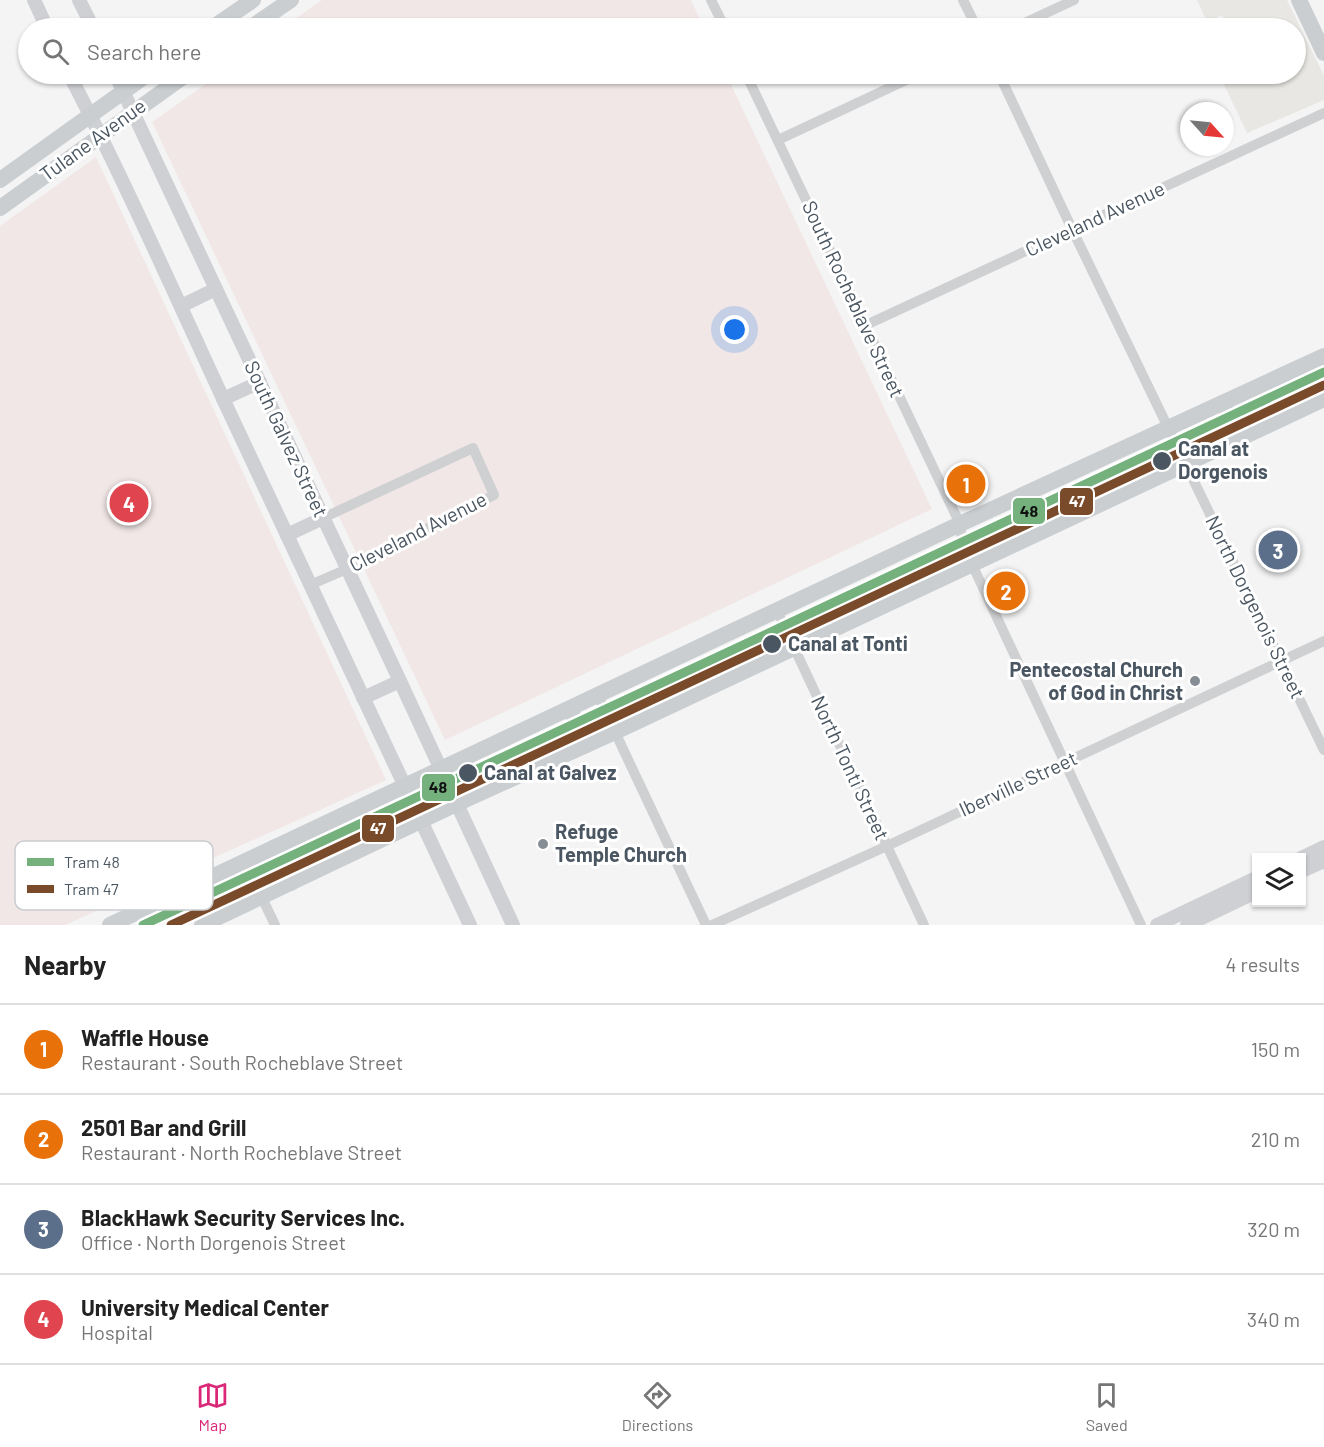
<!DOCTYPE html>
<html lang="en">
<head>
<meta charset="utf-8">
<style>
  :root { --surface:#fff; --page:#f2f2f2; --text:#222; --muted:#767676; --line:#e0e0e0; --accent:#db2777 }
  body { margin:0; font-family:Barlow,sans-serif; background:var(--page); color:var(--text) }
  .controls { position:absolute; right:18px; bottom:18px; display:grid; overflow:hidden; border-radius:0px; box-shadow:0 2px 4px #0004 }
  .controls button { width:54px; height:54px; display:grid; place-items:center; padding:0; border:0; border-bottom:2px solid var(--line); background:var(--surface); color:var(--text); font:30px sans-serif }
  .compass { position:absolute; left:1180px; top:102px; width:54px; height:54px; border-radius:50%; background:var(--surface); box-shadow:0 2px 4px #0004; rotate:117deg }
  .you { position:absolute; left:735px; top:330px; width:21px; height:21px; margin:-15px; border:4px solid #fff; border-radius:50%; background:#1a73e8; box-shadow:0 0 0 9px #1a73e833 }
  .badge { display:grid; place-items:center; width:39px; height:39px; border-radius:50%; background:var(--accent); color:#fff; font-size:20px; font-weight:700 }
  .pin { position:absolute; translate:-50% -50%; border:3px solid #fff; box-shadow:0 2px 6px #0006 }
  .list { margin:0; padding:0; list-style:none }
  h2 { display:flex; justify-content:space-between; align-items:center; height:78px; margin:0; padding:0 24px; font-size:26px }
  h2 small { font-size:20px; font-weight:400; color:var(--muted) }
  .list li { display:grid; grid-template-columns:39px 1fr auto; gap:18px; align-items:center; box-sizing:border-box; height:90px; padding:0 24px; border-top:2px solid var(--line) }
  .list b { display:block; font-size:22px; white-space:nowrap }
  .list p { margin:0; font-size:20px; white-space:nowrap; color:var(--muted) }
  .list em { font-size:20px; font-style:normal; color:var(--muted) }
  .icon { flex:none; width:33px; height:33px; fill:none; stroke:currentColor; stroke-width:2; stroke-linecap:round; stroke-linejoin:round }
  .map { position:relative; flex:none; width:1324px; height:925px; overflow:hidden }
  .search { position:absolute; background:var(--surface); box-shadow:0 2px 4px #0004; left:18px; right:18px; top:18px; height:66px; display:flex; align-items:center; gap:15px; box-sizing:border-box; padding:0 21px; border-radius:33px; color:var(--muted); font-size:22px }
  .sheet { height:438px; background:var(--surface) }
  nav { display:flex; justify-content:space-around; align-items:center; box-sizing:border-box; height:84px; border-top:2px solid var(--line); background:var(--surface); font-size:16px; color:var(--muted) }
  nav a { display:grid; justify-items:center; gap:3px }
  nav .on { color:var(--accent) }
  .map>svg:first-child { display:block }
</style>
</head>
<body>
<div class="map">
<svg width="1324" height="925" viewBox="0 0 1324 925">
  <rect width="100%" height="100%" fill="#f4f4f4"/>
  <path fill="#e8e7e3" d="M 1197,0 L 1287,0 L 1324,76 L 1324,100 L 1247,133 L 1219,74 L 1296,74 L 1296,28 L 1229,28 L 1222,15 L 1207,22 Z"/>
  <g fill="#f1e7e6">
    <path d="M 322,0 L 691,0 L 704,28 L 282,28 Z"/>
    <path d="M 220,74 L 726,74 L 932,509 L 445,740 L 152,122 Z"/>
    <path d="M 96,157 L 386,780 L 65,925 L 0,925 L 0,226 Z"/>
  </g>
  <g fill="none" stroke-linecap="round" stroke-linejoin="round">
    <g stroke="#ced0d2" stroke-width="10">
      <path d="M 711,0 L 725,28"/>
      <path d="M 963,0 L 977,28"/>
      <path d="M 1014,28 L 1074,0"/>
      <path d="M 746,74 L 960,524 L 962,543 L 1141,925"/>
      <path d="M 999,74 L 1072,229 L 1324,750"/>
      <path d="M 778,140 L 919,74"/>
      <path d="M 866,325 L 1324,113"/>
      <path d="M 310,585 L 347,569 L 494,495 L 473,448 L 323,518"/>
      <path d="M 777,611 L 924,925"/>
      <path d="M 598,696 L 706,925"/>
      <path d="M 245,862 L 275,925"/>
      <path d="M 712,925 L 887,846 L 1324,641"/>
    </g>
    <g stroke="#ced0d4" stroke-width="14">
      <path d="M 34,0 L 47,28"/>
      <path d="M 79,0 L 93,28"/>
      <path d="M 69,74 C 125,181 174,293 225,403 C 307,577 389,751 470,925"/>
      <path d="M 115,74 L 400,681 L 513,925"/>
      <path d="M 181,306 L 216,289"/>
      <path d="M 223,399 L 260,382"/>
      <path d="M 287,535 L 323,518"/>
      <path d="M 363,698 L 400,681"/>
      <path d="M 1301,858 L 1324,847"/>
      <path d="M 1302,871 L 1324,861"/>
      <path d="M 1157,925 L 1256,878"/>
      <path d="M 1187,925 L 1256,892"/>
    </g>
    <g stroke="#caced1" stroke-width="16">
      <path d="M 1299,0 L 1324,53"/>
      <path d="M 212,28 L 253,0"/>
      <path d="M 250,28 L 291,0"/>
      <path d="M 0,180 L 148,74"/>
      <path d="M 0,208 L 187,74"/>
      <path d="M 1223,403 L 1239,438"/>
      <path d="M 570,709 L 586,745"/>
      <path d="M 273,848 L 291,883"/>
      <path d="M 110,925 L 960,524 L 1324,356"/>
      <path d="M 202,925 L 456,804 L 615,732 L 1324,399"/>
    </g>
    <defs>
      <path id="tram-1" d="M 143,925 C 537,741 931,558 1324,372"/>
      <path id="tram-2" d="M 171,925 C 555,745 940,566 1324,385"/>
    </defs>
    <use href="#tram-1" stroke="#fff" stroke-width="14"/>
    <use href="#tram-2" stroke="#fff" stroke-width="14"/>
    <use href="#tram-1" stroke="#74b17d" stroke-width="9"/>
    <use href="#tram-2" stroke="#7a4b2a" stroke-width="9"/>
  </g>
  <g fill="#4a5661" stroke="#fff" stroke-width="2">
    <circle cx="1162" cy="461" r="10"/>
    <circle cx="772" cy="644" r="10"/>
    <circle cx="468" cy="773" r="10"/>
  </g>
  <g fill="#868d94" stroke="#fff" stroke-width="2">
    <circle cx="1195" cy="681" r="6"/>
    <circle cx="543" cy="844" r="6"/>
  </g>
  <g text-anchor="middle" stroke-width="6" stroke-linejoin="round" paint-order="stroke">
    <g font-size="20" fill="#4a5661" stroke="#fff">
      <text transform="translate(93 140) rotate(-36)" y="7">Tulane Avenue</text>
      <text transform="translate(1095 219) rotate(-25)" y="7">Cleveland Avenue</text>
      <text transform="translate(853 299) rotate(65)" y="7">South Rocheblave Street</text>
      <text transform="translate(286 439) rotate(65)" y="7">South Galvez Street</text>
      <text transform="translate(418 532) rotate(-27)" y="7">Cleveland Avenue</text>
      <text transform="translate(1255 607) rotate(64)" y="7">North Dorgenois Street</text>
      <text transform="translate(850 768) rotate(65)" y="7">North Tonti Street</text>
      <text transform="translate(1018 784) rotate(-25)" y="7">Iberville Street</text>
    </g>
    <g font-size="20" font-weight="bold" fill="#4a5661" stroke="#fff" text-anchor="start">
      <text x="1178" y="456">Canal at<tspan x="1178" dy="23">Dorgenois</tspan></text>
      <text x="788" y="651">Canal at Tonti</text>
      <text x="484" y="780">Canal at Galvez</text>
    </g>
    <g font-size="20" font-weight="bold" fill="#4a5661" stroke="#fff" text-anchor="end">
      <text x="1183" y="677">Pentecostal Church<tspan x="1183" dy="23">of God in Christ</tspan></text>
      <text x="555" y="839" text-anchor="start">Refuge<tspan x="555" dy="23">Temple Church</tspan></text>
    </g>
  </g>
  <rect x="15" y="841" width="198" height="69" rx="9" fill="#fff" stroke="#c9ccd0" stroke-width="1.5"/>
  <rect x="27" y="858" width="27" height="8" fill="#74b17d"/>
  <rect x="27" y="885" width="27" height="8" fill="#7a4b2a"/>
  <g font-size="16" fill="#4a5661">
    <text x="64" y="868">Tram 48</text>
    <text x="64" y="895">Tram 47</text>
  </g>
  <g stroke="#fff" stroke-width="2">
    <rect x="1059" y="487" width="35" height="29" rx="6" fill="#7a4b2a"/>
    <rect x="1012" y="497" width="34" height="28" rx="6" fill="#74b17d"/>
    <rect x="421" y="773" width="35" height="29" rx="6" fill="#74b17d"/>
    <rect x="361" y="814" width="34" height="29" rx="6" fill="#7a4b2a"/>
  </g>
  <g font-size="16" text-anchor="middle" font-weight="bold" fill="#fff">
    <text x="1077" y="507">47</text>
    <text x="378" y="834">47</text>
  </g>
  <g font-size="16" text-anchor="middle" font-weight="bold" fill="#111">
    <text x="1029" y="517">48</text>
    <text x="438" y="793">48</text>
  </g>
</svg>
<div class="controls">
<button><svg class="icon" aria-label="layers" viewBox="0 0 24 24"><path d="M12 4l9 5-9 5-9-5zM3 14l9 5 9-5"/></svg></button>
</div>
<svg class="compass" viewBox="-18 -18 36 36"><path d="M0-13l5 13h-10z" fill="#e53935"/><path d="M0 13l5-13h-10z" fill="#767676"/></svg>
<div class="you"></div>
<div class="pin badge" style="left:966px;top:484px;background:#e8710a">1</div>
<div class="pin badge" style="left:1006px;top:591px;background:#e8710a">2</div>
<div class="pin badge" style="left:1278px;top:550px;background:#5c6f8a">3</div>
<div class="pin badge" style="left:129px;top:503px;background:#e0444e">4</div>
<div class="search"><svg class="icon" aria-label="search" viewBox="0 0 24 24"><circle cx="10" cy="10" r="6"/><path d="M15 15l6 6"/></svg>Search here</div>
</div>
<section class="sheet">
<h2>Nearby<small>4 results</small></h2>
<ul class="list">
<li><span class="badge" style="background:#e8710a">1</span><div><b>Waffle House</b><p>Restaurant · South Rocheblave Street</p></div><em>150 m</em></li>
<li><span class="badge" style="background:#e8710a">2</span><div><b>2501 Bar and Grill</b><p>Restaurant · North Rocheblave Street</p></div><em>210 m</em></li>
<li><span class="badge" style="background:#5c6f8a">3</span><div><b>BlackHawk Security Services Inc.</b><p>Office · North Dorgenois Street</p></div><em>320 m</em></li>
<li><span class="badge" style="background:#e0444e">4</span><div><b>University Medical Center</b><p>Hospital</p></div><em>340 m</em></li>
</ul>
</section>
<nav>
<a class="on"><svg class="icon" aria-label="map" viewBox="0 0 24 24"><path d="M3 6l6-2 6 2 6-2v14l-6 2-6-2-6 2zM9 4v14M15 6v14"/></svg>Map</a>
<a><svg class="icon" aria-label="directions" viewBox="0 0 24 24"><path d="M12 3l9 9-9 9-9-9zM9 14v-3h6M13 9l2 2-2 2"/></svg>Directions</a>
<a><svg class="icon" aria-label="saved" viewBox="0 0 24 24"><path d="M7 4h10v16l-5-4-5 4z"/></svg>Saved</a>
</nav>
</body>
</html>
